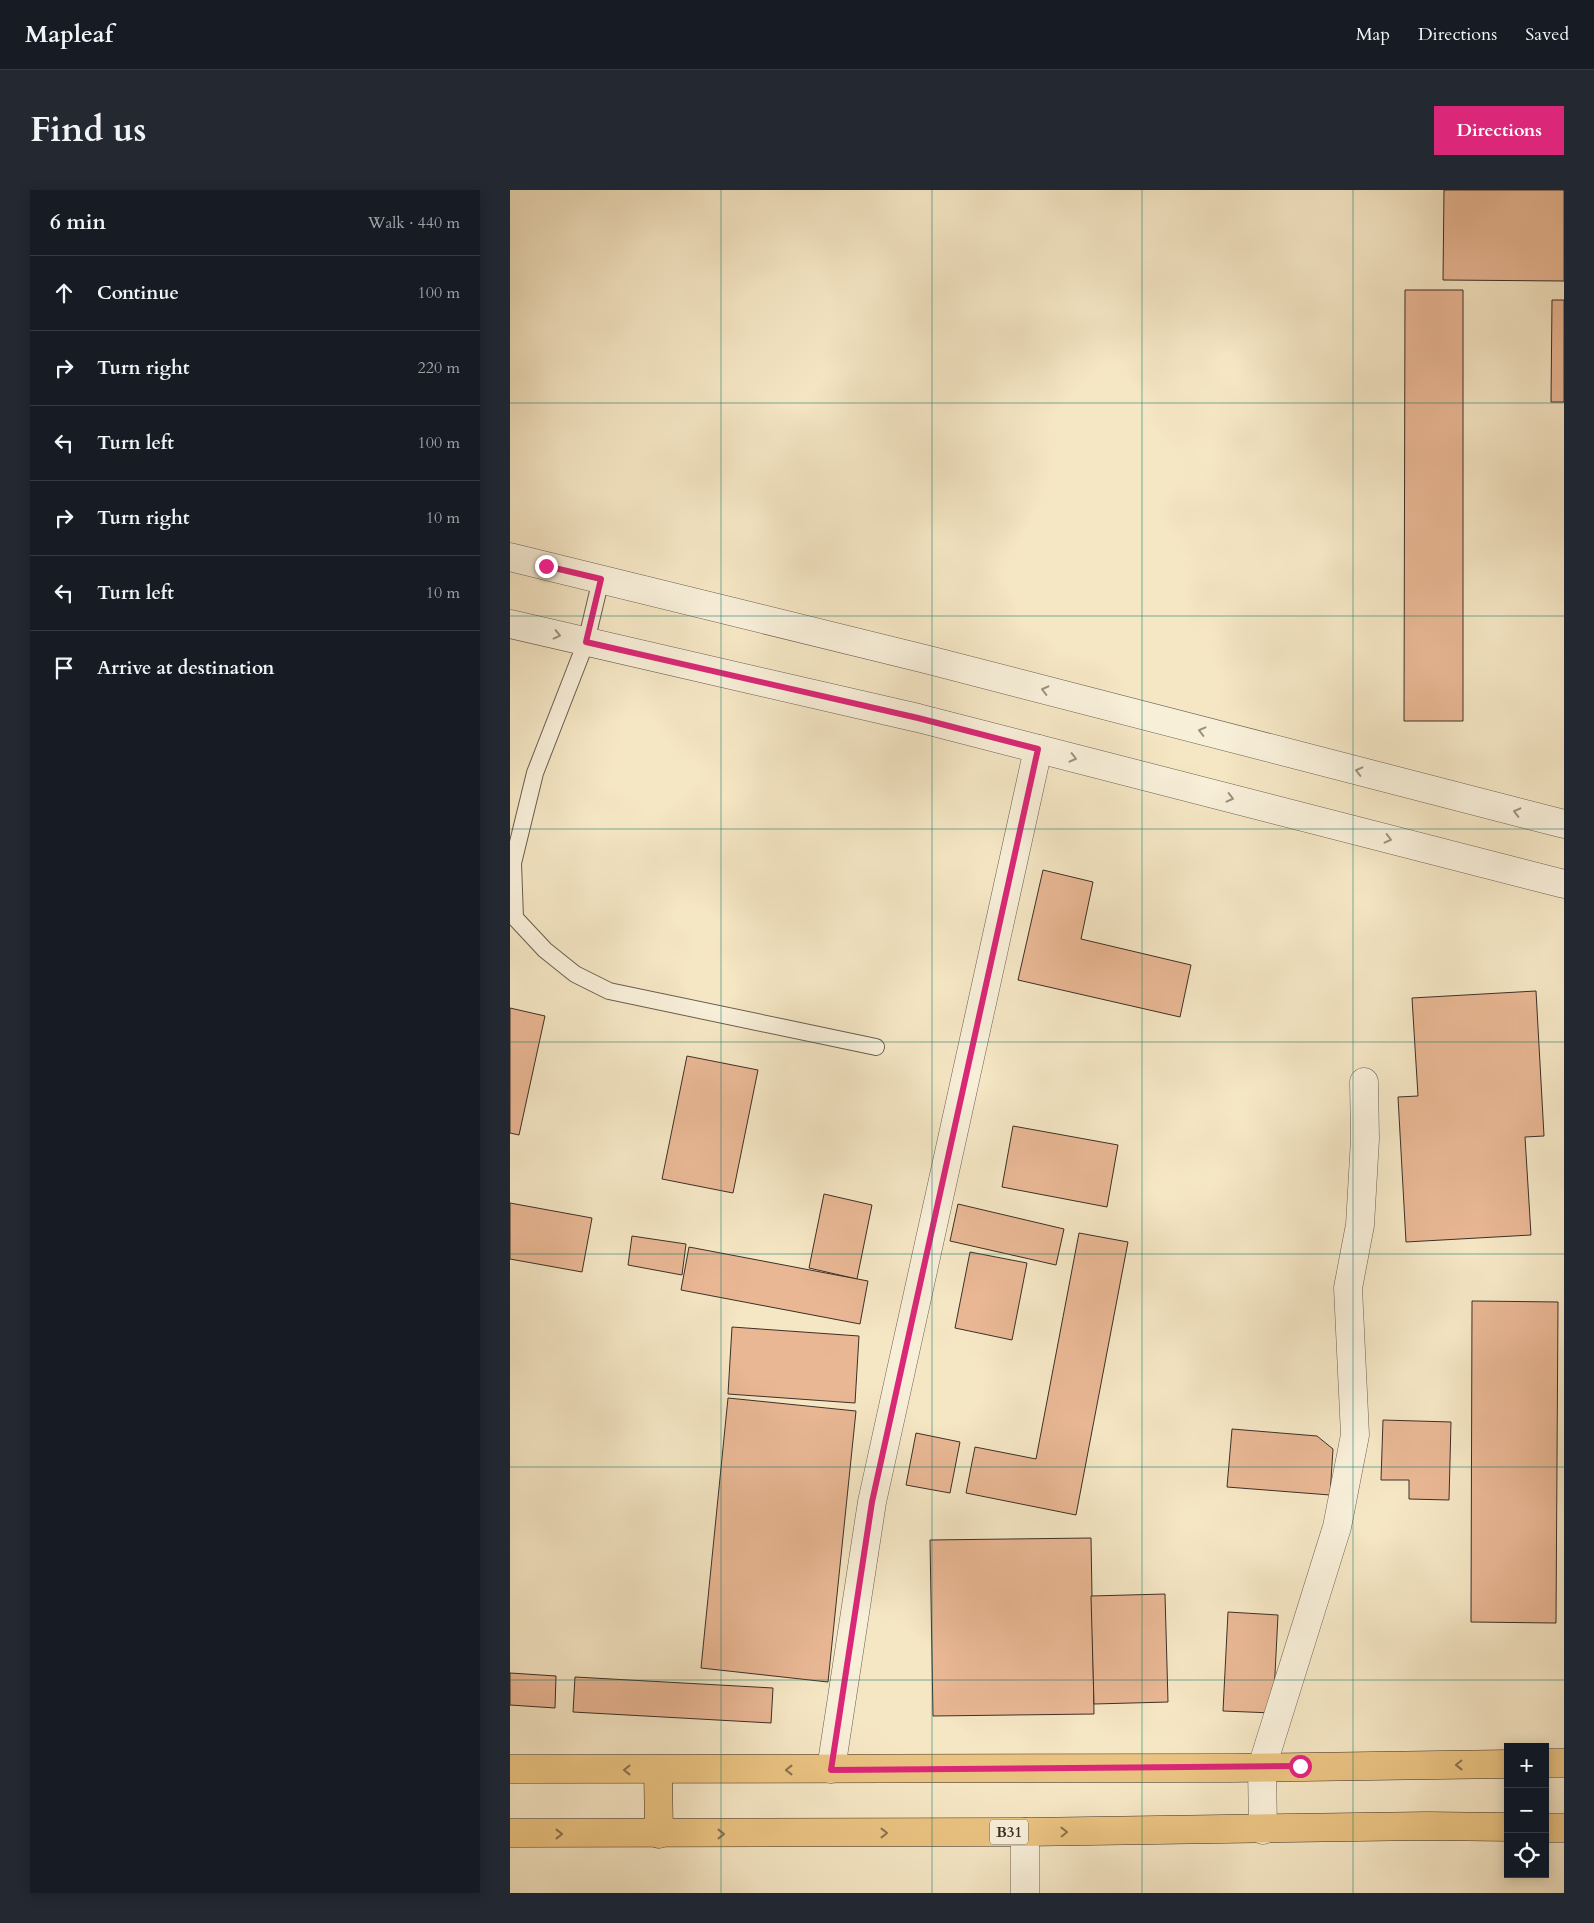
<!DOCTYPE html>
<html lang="en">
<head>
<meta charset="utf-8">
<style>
  :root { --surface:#171b24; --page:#242831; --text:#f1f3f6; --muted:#9ea1a6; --line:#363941; --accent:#db2777 }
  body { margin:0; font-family:Cardo,serif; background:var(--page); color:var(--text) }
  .controls { position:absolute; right:15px; bottom:15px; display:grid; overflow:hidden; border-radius:0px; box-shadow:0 2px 12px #0003 }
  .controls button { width:45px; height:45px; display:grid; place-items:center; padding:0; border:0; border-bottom:1px solid var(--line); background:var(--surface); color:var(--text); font:25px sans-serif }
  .stop { position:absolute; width:15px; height:15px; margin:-11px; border:4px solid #db2777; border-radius:50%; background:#fff }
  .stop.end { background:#db2777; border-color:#fff; box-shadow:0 1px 5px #0008 }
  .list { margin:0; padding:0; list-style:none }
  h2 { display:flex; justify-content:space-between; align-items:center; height:65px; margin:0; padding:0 20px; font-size:21px }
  h2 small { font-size:16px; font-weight:400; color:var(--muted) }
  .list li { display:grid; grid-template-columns:32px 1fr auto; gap:15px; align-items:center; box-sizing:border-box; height:75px; padding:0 20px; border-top:1px solid var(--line) }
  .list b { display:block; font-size:19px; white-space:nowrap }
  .list em { font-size:16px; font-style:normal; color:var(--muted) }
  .icon { flex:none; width:28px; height:28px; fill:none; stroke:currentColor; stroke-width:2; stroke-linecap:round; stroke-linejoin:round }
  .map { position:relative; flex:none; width:1054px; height:1703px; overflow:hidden; border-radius:0px }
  header { display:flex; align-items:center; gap:30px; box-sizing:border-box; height:70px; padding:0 25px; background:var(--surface); border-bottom:1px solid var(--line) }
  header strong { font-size:24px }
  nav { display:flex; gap:28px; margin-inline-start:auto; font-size:18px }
  .intro { display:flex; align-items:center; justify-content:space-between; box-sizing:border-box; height:120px; padding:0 30px }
  h1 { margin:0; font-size:35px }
  .button { padding:12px 22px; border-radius:0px; background:var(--accent); color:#fff; font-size:18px; font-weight:700 }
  main { display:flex; gap:30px; padding:0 30px }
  aside { flex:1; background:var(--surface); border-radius:0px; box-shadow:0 2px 12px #0003 }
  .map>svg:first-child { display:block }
</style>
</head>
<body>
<header>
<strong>Mapleaf</strong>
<nav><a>Map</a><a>Directions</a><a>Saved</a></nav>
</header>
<div class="intro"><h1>Find us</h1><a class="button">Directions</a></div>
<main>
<aside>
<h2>6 min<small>Walk · 440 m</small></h2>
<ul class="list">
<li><svg class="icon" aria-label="ahead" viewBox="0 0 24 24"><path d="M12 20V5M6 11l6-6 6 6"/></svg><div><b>Continue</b></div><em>100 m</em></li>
<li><svg class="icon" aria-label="right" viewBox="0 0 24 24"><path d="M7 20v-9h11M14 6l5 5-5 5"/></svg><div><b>Turn right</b></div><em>220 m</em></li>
<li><svg class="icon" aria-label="left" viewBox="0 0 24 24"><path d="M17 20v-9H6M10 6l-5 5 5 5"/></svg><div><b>Turn left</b></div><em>100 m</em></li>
<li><svg class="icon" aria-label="right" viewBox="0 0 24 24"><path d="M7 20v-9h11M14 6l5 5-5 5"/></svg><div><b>Turn right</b></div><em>10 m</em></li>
<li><svg class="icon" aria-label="left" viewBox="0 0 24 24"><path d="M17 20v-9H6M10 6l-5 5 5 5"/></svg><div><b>Turn left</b></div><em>10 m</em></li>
<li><svg class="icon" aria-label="arrive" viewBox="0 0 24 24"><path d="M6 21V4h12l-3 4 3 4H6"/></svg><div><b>Arrive at destination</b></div></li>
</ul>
</aside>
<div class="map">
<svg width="1054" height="1703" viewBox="0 0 1054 1703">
  <rect width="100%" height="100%" fill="#f5e6c4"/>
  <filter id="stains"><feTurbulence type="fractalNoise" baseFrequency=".004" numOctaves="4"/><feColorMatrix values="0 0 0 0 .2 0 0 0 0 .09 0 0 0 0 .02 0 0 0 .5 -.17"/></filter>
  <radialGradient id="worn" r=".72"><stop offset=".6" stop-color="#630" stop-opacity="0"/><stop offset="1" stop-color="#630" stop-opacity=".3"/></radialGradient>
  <g fill="#e9b794" stroke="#3c3028">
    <path d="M 934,0 L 1054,0 L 1054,91 L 933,90 Z"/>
    <path d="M 895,100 L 953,100 L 953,531 L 894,531 Z"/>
    <path d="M 1042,110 L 1054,110 L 1054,212 L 1041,212 Z"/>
    <path d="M 533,680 L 583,692 L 571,749 L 681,775 L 670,827 L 508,790 Z"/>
    <path d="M 1026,801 L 1034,946 L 1015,947 L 1021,1045 L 896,1052 L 888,907 L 908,906 L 902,808 Z"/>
    <path d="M 0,818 L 35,826 L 9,945 L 0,943 Z"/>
    <path d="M 177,866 L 248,880 L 223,1003 L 152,989 Z"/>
    <path d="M 503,936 L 608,955 L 597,1017 L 492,997 Z"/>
    <path d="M 314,1004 L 362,1015 L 347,1089 L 299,1078 Z"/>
    <path d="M 0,1013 L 82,1028 L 72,1082 L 0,1069 Z"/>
    <path d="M 448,1014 L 554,1039 L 546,1075 L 440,1051 Z"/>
    <path d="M 569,1043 L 618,1052 L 566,1325 L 456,1303 L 465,1257 L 526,1269 Z"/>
    <path d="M 122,1046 L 176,1054 L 172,1085 L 118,1075 Z"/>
    <path d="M 179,1057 L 358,1091 L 350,1134 L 171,1100 Z"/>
    <path d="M 460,1062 L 517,1073 L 502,1150 L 445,1138 Z"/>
    <path d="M 962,1111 L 1048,1112 L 1046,1433 L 961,1432 Z"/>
    <path d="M 222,1137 L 349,1146 L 345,1213 L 218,1204 Z"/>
    <path d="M 218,1208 L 346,1221 L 318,1492 L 191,1478 Z"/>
    <path d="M 873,1230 L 941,1232 L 939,1310 L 899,1309 L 899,1290 L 871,1290 Z"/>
    <path d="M 722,1239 L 807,1246 L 823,1259 L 820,1305 L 717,1297 Z"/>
    <path d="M 406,1243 L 450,1252 L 440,1303 L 396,1295 Z"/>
    <path d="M 581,1348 L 584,1524 L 423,1526 L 420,1350 Z"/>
    <path d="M 655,1404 L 658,1512 L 584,1514 L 581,1406 Z"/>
    <path d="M 718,1422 L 768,1425 L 763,1523 L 713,1521 Z"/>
    <path d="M 0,1483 L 46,1486 L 45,1518 L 0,1515 Z"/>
    <path d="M 65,1487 L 263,1498 L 261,1533 L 63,1522 Z"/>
  </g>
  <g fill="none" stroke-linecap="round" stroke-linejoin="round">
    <defs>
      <path id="service" d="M 91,389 L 76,452 L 25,583 L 3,673 L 5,728 L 35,760 L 65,784 L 99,801 L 366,857"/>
      <g id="minor">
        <path d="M 321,1579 L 362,1312 L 528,559"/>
        <path d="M 753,1640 L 752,1577 L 827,1337 L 845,1245 L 838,1098 L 850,1035 L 855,949 L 854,892"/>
        <path d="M 515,1703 L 515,1642"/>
      </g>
      <g id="tertiary">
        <path d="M 0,367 L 419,470 L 1054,634"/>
        <path d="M 0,434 L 408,528 L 1054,694"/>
      </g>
      <g id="primary">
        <path d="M 1035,1573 L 1054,1573"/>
        <path d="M 0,1579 L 723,1578 L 998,1574"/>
        <path d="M 148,1580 L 149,1644"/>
        <path d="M 1035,1638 L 1054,1638"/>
        <path d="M 0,1643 L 515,1642 L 917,1636 L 998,1637"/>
      </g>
    </defs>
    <use href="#service" stroke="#6a5e4f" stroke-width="18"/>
    <use href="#minor" stroke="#6a5e4f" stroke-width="29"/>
    <use href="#tertiary" stroke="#6a5e4f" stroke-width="29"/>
    <use href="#primary" stroke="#3c3028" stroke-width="29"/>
    <use href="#service" stroke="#f8efd9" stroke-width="16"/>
    <use href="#minor" stroke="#f8efd9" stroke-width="28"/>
    <use href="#tertiary" stroke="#f8efd9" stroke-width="28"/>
    <use href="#primary" stroke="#eac382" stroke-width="28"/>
  </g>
  <defs><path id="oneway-chevron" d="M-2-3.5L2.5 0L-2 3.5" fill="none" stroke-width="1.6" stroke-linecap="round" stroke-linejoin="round" transform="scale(1.25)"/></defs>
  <g stroke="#9a9080">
    <use href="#oneway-chevron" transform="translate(47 445) rotate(13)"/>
    <use href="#oneway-chevron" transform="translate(535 500) rotate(-166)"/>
    <use href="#oneway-chevron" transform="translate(692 541) rotate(-166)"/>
    <use href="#oneway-chevron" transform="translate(563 568) rotate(14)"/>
    <use href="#oneway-chevron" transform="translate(849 581) rotate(-166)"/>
    <use href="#oneway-chevron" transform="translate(720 608) rotate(14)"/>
    <use href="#oneway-chevron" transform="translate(1007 622) rotate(-166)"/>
    <use href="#oneway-chevron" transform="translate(878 649) rotate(14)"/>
  </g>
  <g stroke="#8a7250">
    <use href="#oneway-chevron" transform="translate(949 1575) rotate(179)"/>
    <use href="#oneway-chevron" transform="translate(117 1580) rotate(180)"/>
    <use href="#oneway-chevron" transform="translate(279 1580) rotate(180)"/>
    <use href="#oneway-chevron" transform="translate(554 1642) rotate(-1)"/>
    <use href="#oneway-chevron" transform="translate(374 1643)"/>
    <use href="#oneway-chevron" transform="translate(49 1644)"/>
    <use href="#oneway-chevron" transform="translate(211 1644)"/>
  </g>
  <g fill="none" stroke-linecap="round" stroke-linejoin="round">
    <path stroke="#db2777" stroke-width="6" d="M 36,376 L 91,389 L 76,452 L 408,528 L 528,559 L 362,1312 L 321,1580 L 790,1576"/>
  </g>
  <path fill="none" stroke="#0f766e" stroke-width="1" stroke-opacity="0.55" d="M 211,0 L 211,1703M 422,0 L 422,1703M 632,0 L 632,1703M 843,0 L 843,1703M 0,213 L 1054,213M 0,426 L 1054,426M 0,639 L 1054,639M 0,852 L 1054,852M 0,1064 L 1054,1064M 0,1277 L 1054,1277M 0,1490 L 1054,1490"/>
  <g text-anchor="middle" stroke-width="4" stroke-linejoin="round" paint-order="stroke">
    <rect fill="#f8efd9" stroke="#74695d" stroke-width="1" x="480" y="1629.5" width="38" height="25" rx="4"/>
    <g font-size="15" font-weight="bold" fill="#3c3028">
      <text x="499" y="1647">B31</text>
    </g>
  </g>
  <rect width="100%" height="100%" filter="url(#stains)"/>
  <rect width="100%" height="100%" fill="url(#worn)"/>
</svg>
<div class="controls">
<button>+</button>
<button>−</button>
<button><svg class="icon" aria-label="locate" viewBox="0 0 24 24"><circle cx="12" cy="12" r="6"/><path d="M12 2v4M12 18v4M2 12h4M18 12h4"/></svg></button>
</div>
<div class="stop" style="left:790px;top:1576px"></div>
<div class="stop end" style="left:36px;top:376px"></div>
</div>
</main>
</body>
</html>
